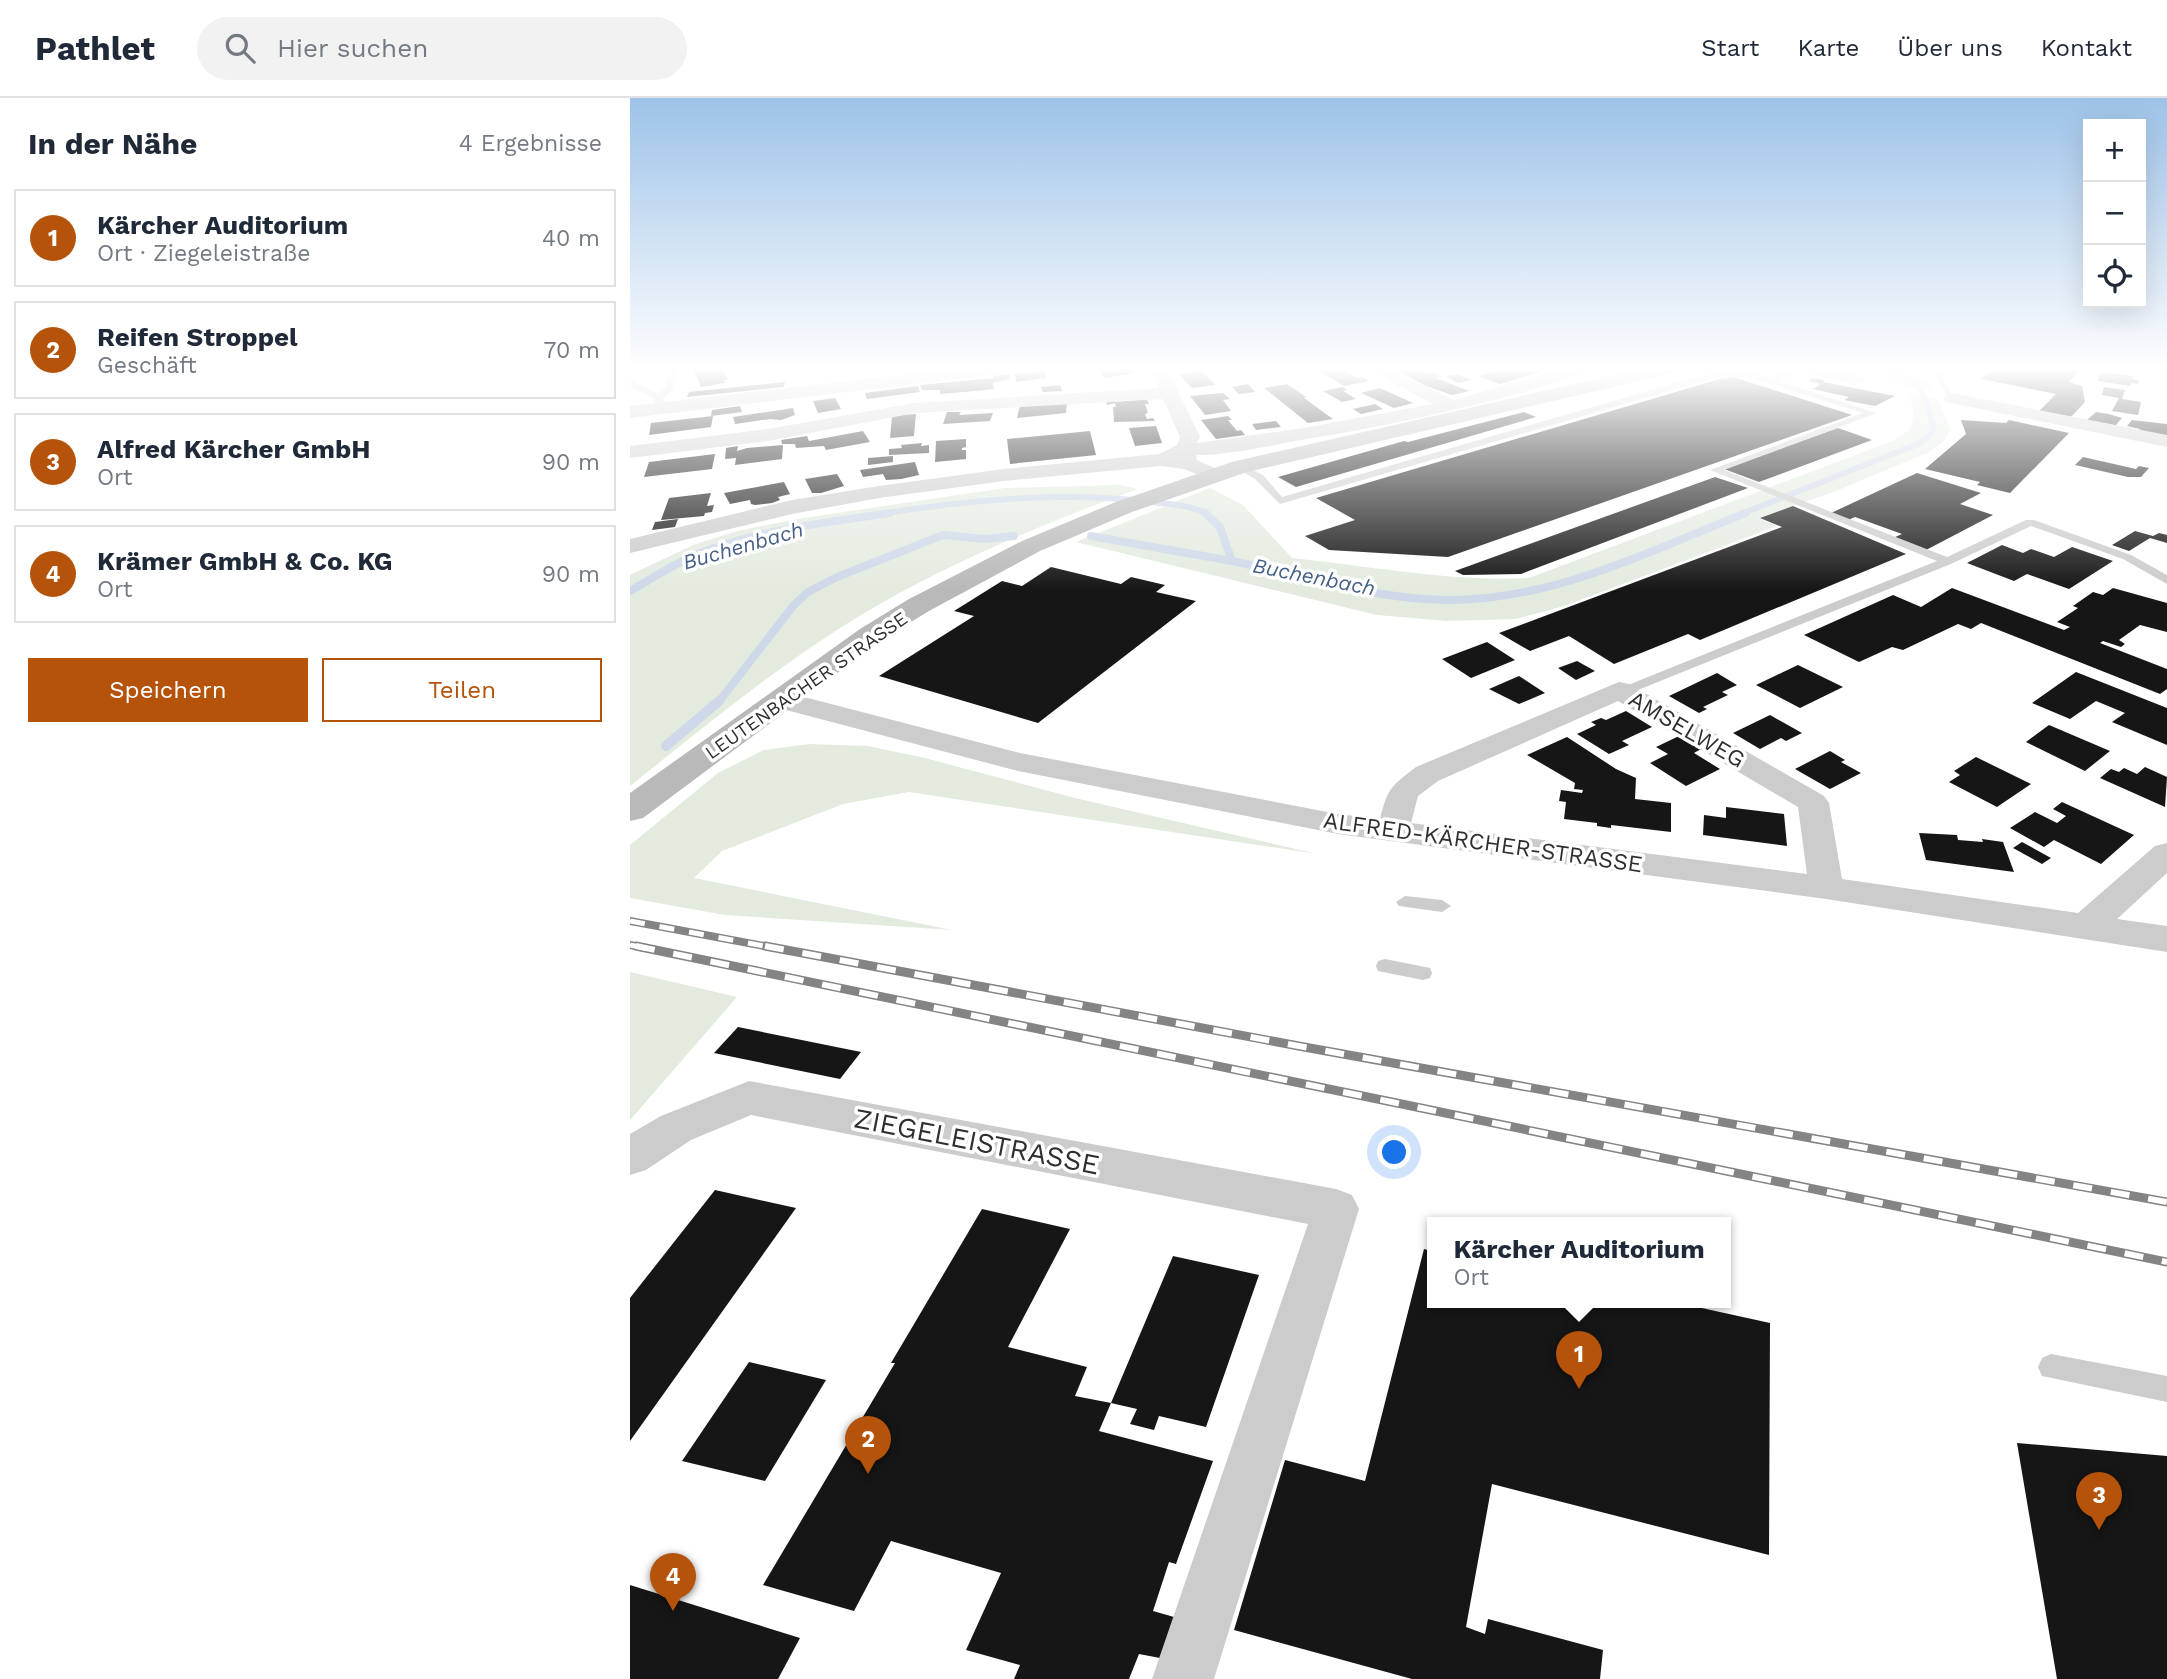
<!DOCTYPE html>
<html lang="de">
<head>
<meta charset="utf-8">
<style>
  :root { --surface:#fff; --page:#f2f2f3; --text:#1f2937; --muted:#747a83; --line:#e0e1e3; --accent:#b45309 }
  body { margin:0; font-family:"Work Sans",sans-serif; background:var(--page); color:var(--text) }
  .controls { position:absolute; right:21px; top:21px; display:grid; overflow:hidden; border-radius:0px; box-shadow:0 7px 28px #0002 }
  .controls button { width:63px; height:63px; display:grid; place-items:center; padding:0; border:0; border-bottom:2px solid var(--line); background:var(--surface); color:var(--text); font:35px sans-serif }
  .you { position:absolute; left:765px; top:1055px; width:24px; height:24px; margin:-18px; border:5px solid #fff; border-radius:50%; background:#1a73e8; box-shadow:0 0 0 10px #1a73e833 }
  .badge { display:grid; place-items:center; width:46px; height:46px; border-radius:50%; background:var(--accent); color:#fff; font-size:23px; font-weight:700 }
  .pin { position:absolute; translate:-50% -58px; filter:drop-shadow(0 2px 4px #0008) }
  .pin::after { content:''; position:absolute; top:37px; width:24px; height:21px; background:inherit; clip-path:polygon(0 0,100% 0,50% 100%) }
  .popup { position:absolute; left:797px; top:1119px; width:304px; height:91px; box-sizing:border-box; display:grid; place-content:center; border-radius:0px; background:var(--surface); filter:drop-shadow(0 2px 5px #0005); font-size:23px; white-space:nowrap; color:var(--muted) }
  .popup b { font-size:26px; color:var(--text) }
  .popup::after { content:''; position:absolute; left:50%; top:100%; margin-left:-14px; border:14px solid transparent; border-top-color:var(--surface) }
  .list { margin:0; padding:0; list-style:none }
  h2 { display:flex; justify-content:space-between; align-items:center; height:91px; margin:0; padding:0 28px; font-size:30px }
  h2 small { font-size:23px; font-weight:400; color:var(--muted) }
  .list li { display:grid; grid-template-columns:46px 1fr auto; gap:21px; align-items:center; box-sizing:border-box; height:98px; margin:0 14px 14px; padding:0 14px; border:2px solid var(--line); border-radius:0px }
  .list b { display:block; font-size:26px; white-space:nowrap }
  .list p { margin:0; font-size:23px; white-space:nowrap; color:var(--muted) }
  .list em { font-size:23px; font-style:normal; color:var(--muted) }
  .actions { display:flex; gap:14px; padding:21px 28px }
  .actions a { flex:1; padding:16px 0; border:2px solid var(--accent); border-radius:0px; text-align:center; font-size:24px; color:var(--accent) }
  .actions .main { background:var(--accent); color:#fff }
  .icon { flex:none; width:38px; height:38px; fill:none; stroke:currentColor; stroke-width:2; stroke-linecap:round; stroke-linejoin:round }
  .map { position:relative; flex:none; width:1537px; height:1581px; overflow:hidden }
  header { display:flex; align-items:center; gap:42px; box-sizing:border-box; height:98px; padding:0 35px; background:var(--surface); border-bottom:2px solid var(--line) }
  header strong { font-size:33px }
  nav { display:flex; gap:38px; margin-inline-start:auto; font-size:24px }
  .search { width:490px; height:63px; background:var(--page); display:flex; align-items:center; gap:18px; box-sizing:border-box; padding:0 24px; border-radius:38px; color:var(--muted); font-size:26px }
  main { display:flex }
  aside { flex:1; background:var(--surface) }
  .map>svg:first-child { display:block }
</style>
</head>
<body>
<header>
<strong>Pathlet</strong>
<div class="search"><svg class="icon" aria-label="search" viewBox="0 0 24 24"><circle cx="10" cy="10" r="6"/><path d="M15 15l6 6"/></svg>Hier suchen</div>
<nav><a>Start</a><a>Karte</a><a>Über uns</a><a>Kontakt</a></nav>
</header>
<main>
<aside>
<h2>In der Nähe<small>4 Ergebnisse</small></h2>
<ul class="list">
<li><span class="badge">1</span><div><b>Kärcher Auditorium</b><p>Ort · Ziegeleistraße</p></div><em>40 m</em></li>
<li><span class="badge">2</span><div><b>Reifen Stroppel</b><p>Geschäft</p></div><em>70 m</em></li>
<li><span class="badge">3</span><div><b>Alfred Kärcher GmbH</b><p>Ort</p></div><em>90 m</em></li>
<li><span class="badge">4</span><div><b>Krämer GmbH &amp; Co. KG</b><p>Ort</p></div><em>90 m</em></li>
</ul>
<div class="actions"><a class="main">Speichern</a><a>Teilen</a></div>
</aside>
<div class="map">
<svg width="1537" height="1581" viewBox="0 0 1537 1581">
  <rect width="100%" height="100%" fill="#fff"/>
  <g fill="#e3ebdf">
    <path d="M 1244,270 C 1269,270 1289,271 1306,294 L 1267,286 Z"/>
    <path d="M 1277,295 L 1309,302 L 1320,332 L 1314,343 L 1299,354 L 1206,393 L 1129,420 L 1147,428 L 934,508 L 886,521 L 817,523 L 747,517 L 446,444 L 580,390 L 613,407 L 662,460 C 740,468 820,484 899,480 L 1263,343 C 1285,332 1288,316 1277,295 Z"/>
    <path d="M 490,387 L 508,391 C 413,426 318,465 231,517 C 150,566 74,629 0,688 L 0,477 L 63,447 L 107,433 L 167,421 L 375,390 Z"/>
    <path d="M 179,646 L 238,648 L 295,660 L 445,700 L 687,756 L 279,694 L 213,706 L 92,753 L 64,780 L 322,832 L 95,817 L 0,800 L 0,747 L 88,675 L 134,652 Z"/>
    <path d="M 0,874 L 107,899 L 0,1022 Z"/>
  </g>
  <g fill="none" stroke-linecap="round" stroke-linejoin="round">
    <g stroke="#ced8e8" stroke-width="6">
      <path d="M 249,416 C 339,402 431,393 521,404 C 540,406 560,407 577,416"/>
      <path d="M 1111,416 L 1288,346 L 1301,336 L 1303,329 L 1295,300 L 1286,285 L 1263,270"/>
    </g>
    <g stroke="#ced8e8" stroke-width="8">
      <path d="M 575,415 L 590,429 L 602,463 C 672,478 744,501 816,502 C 923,503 1019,453 1116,415"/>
      <path d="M 461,438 L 602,463"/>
      <path d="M 0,493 C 20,482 40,468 61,459 C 123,432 194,425 260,415"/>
      <path d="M 88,605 L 163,508 L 178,494 L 207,479 L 313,437 L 356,441 L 384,438"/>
    </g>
    <path stroke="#ced8e8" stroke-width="10" d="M 36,648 L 89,603"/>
  </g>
  <g fill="#161616">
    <path d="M 63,270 L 88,270 L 93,272 L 98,282 L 94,282 L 95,285 L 71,289 Z"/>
    <path d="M 467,270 L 502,270 L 506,275 L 475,280 Z"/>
    <path d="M 711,270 L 728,280 L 733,279 L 739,283 L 714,288 L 688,272 Z"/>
    <path d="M 762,270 L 787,270 L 798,276 L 805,275 L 813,279 L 806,280 L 839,293 L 822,297 L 796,288 Z"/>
    <path d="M 877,270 L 899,270 L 910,274 L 870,286 L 847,278 Z"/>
    <path d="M 1365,270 L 1453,270 L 1439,284 L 1452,288 L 1455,304 L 1441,319 L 1409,313 L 1426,296 L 1351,281 Z"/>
    <path d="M 415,273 L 416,280 L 386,284 L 385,276 Z"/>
    <path d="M 572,273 L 585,287 L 562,290 L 549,276 Z"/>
    <path d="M 1470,274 L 1503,278 L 1502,281 L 1509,282 L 1508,286 L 1501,285 L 1500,288 L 1468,283 Z"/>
    <path d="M 380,276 L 380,281 L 363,285 L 364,291 L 346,293 L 310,296 L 310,292 L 292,292 L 290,287 L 363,280 L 363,278 Z"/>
    <path d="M 828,276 L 836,280 L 841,282 L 828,285 L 815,278 Z"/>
    <path d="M 1100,278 L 1222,317 L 818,459 L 699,452 L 675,438 L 725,422 L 686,400 Z"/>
    <path d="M 1183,280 L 1195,282 L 1193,284 L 1265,298 L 1245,308 L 1214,302 L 1219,299 L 1183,291 L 1191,286 L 1178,283 Z"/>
    <path d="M 155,284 L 154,289 L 57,299 L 59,294 Z"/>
    <path d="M 618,286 L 625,294 L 609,296 L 602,289 Z"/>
    <path d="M 657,286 L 676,299 L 674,300 L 703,321 L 678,325 L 634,290 Z"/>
    <path d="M 430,287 L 432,293 L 413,294 L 411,289 Z"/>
    <path d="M 288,288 L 290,294 L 237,301 L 235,295 Z"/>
    <path d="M 713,289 L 717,292 L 713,293 L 726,301 L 712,304 L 693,293 Z"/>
    <path d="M 1474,289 L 1495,292 L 1492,301 L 1511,304 L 1508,317 L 1482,313 L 1489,300 L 1472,297 Z"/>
    <path d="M 750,290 L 783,305 L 764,310 L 731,295 Z"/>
    <path d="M 593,295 L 600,301 L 593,302 L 601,313 L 575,317 L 560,298 Z"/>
    <path d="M 205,300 L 211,311 L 188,315 L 183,303 Z"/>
    <path d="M 476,301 L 484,301 L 485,304 L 517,301 L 519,306 L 515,306 L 518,315 L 515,316 L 517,321 L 523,320 L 525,323 L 484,324 L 483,309 L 486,309 L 485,305 L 477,307 Z"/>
    <path d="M 437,305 L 436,315 L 387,320 L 390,307 Z"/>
    <path d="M 745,306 L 753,311 L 731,316 L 723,311 Z"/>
    <path d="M 110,308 L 112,314 L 81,318 L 82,312 Z"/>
    <path d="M 163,310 L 165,317 L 151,322 L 140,321 L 105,326 L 103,319 Z"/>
    <path d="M 317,314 L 331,314 L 329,317 L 363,315 L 360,323 L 313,326 Z"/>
    <path d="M 894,314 L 906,319 L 666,389 L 648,379 L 774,343 L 778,344 Z"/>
    <path d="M 1466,314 L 1479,316 L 1492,320 L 1485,328 L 1457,322 Z"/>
    <path d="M 286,316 L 284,338 L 260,340 L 262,318 Z"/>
    <path d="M 83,318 L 81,329 L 19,337 L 21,325 Z"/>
    <path d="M 598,318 L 602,322 L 598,322 L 607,333 L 611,332 L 615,337 L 586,341 L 571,322 Z"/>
    <path d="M 1331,322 L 1376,325 L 1379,322 L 1439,335 L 1380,395 L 1347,387 L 1350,384 L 1295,371 L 1336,336 Z"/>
    <path d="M 1502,322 L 1537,326 L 1537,339 L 1508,333 L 1510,331 L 1497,328 Z"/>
    <path d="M 646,323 L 651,329 L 626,332 L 622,326 Z"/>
    <path d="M 526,328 L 532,345 L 505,348 L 499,330 Z"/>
    <path d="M 1208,330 L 1242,342 L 1129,384 L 1094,371 Z"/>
    <path d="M 233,333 L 240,344 L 196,352 L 194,348 L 166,350 L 165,346 L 152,346 L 151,342 L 177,338 L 179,343 Z"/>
    <path d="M 460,333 L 466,357 L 380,366 L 377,341 Z"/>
    <path d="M 336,341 L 336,349 L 332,350 L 332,352 L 336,352 L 336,361 L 305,364 L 306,343 Z"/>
    <path d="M 292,345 L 291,348 L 299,347 L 299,355 L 259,357 L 259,351 L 272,350 L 271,347 Z"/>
    <path d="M 153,347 L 152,361 L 105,367 L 106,360 L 95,361 L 96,350 L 108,348 L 107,353 L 117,350 Z"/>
    <path d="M 85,356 L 82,371 L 14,379 L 19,364 Z"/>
    <path d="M 263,358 L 263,364 L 238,367 L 238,360 Z"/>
    <path d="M 1453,359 L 1506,371 L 1509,368 L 1519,370 L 1511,379 L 1498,379 L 1445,367 Z"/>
    <path d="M 285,364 L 289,377 L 271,381 L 256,382 L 253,376 L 233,379 L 230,372 Z"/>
    <path d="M 1287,375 L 1351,395 L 1330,406 L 1363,417 L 1296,452 L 1263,440 L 1272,436 L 1225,419 L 1218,422 L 1201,415 Z"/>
    <path d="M 207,376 L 214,388 L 191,395 L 182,395 L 175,381 Z"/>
    <path d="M 1085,379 L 1118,390 L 891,476 L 833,477 L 825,473 Z"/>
    <path d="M 154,384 L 160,396 L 148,399 L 150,402 L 142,405 L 125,407 L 121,406 L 120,402 L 100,406 L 94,395 Z"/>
    <path d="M 81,395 L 77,408 L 84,407 L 82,414 L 75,415 L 74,418 L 31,422 L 39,400 Z"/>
    <path d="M 1163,408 L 1276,456 L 1070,542 L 1058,536 L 984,566 L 939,538 L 900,553 L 869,535 L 1152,429 L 1130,420 Z"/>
    <path d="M 48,421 L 45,429 L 22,432 L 25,424 Z"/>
    <path d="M 1505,433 L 1523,438 L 1529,435 L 1537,437 L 1537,445 L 1520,440 L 1499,453 L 1482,447 Z"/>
    <path d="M 1372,447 L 1393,455 L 1401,451 L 1424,459 L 1442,449 L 1483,463 L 1439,491 L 1397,476 L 1384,483 L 1337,465 Z"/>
    <path d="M 421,469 L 491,486 L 501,479 L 535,487 L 526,494 L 566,503 L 408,625 L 249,578 L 344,518 L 324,513 L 372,483 L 392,488 Z"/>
    <path d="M 1322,490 L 1434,532 L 1440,529 L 1427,524 L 1448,510 L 1443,508 L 1463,494 L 1473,497 L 1483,490 L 1537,505 L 1537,534 L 1510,527 L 1489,542 L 1495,546 L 1491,549 L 1473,543 L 1470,545 L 1537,571 L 1537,591 L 1530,596 L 1351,525 L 1341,531 L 1328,526 L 1273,552 L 1262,549 L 1229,564 L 1174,537 L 1263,497 L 1291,509 Z"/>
    <path d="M 857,544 L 885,562 L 841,580 L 812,561 Z"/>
    <path d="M 947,563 L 965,573 L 946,582 L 928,570 Z"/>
    <path d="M 1168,567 L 1213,589 L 1170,610 L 1126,587 Z"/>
    <path d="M 1446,574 L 1537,610 L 1537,647 L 1482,624 L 1495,615 L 1466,603 L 1440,621 L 1402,605 Z"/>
    <path d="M 1087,575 L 1107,587 L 1092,594 L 1098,597 L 1073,609 L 1077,611 L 1069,615 L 1039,598 Z"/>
    <path d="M 889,578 L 915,595 L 889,606 L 859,591 Z"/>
    <path d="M 996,613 L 1022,629 L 992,643 L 999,647 L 979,656 L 947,636 L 966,627 L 961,624 L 971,620 L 976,622 Z"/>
    <path d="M 1140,617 L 1172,635 L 1156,643 L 1151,640 L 1130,651 L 1103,635 Z"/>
    <path d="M 1419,627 L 1480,653 L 1455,673 L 1396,644 Z"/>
    <path d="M 1049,638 L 1071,651 L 1064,655 L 1090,671 L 1056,688 L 1020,665 L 1038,656 L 1026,649 Z"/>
    <path d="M 937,639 L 986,671 L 1006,680 L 1005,701 L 1041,705 L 1041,734 L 981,727 L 981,730 L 967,728 L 967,725 L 934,721 L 936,704 L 929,703 L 931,692 L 952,695 L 953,692 L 944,691 L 945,685 L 897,657 Z"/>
    <path d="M 1200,653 L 1215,662 L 1211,664 L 1231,675 L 1200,691 L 1165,671 Z"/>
    <path d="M 1346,659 L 1401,686 L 1367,709 L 1319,684 L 1330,677 L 1324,673 Z"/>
    <path d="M 1515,669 L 1537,679 L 1535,709 L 1470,680 L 1481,671 L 1489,674 L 1494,670 L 1507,676 Z"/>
    <path d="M 1432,704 L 1504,737 L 1471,766 L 1424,742 L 1414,749 L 1380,730 L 1405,714 L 1427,725 L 1436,718 L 1423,711 Z"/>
    <path d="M 1096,709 L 1154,716 L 1157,748 L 1073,737 L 1074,717 L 1096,720 Z"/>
    <path d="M 1289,735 L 1327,737 L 1328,742 L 1353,744 L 1352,741 L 1373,744 L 1384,774 L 1296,762 Z"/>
    <path d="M 1392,744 L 1421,760 L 1412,766 L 1383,750 Z"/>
    <path d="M 108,929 L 231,954 L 210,981 L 84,955 Z"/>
    <path d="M 85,1092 L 166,1110 L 0,1343 L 0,1200 Z"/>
    <path d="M 352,1111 L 440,1131 L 378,1249 L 457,1269 L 445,1298 L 481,1305 L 469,1333 L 583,1363 L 546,1466 L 539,1464 L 523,1513 L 544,1519 L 530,1560 L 509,1556 L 499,1581 L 384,1581 L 390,1567 L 336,1552 L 371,1475 L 261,1443 L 224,1513 L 133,1487 L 265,1265 L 261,1265 Z"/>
    <path d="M 794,1151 L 802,1153 L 802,1205 L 1049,1205 L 1140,1225 L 1139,1457 L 862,1386 L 836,1529 L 855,1536 L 858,1521 L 973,1552 L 970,1581 L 782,1581 L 604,1532 L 655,1362 L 735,1383 Z"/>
    <path d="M 543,1158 L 629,1177 L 576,1329 L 529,1318 L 524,1332 L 500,1326 L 507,1311 L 481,1305 Z"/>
    <path d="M 119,1264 L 196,1282 L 135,1383 L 52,1363 Z"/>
    <path d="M 1387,1345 L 1537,1358 L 1537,1581 L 1427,1581 Z"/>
    <path d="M 0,1487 L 170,1540 L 148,1581 L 0,1581 Z"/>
  </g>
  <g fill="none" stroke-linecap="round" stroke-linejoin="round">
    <g fill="#ccc" fill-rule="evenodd">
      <path d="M 40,270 L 48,270 L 43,292 L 33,300 L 35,312 L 29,312 L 24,301 L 0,288 L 0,282 L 28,295 L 35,291 Z"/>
      <path d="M 1163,270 L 1175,270 L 1149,283 L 1247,315 L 1094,372 L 1317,459 L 1396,422 L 1404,422 L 1501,457 L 1537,477 L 1537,486 L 1493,461 L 1401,428 L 1321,466 L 993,598 L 986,594 L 988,591 L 1307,463 L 1080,372 L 1233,315 L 1115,278 L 1077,282 L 650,406 L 625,381 L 605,369 L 614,367 L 633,377 L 652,399 L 1073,277 L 1115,272 L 1140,280 Z"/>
      <path d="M 1304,274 L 1310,274 L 1325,302 L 1319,302 Z"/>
      <path d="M 775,798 L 812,802 L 821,808 L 812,814 L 769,808 L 766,804 Z"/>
      <path d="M 755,861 L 800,870 L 802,875 L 800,880 L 793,882 L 748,873 L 746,868 L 748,863 Z"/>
      <path d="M 1421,1256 L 1537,1278 L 1537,1304 L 1412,1278 L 1408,1269 L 1412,1260 Z"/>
    </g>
    <g fill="#ccc" fill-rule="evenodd">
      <path d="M 329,270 L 384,270 L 376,275 L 0,320 L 0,308 Z"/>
      <path d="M 520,270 L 537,270 L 570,339 L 567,345 L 674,330 L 803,306 L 735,270 L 757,270 L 824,302 L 934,270 L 960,270 L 958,274 C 866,305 773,325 677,341 C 641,347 603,357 566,357 L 567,362 L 591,373 L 594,377 L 591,381 L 584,383 L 554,371 L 531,368 L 374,383 L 249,400 L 162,416 L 0,455 L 0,441 L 162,402 L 249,388 L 374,371 L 529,356 L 547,347 L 550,339 L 533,301 L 285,315 L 138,343 L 0,360 L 0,348 L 138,331 L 285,305 L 529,290 Z"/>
      <path d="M 1171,270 L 1201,270 L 1233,278 L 1236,282 L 1227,287 L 1173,274 Z"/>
      <path d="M 1322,295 L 1537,337 L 1537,349 L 1316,304 L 1313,300 Z"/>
      <path d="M 989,584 L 999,586 L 1194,698 L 1199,705 L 1212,781 L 1448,815 L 1525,748 L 1537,745 L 1537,775 L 1487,821 L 1537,828 L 1537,854 L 1196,801 L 708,736 L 388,673 L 141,608 L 137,602 L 141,596 L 151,593 L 390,655 L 708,716 L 750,721 C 758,690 760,689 786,669 ZM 988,603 L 1168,709 L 1177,776 L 781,725 L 788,698 L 808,683 Z"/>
      <path d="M 119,983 L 706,1091 L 722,1097 L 729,1111 L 584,1581 L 522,1581 L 678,1126 L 121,1017 L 61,1042 L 16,1072 L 0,1077 L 0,1036 L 31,1018 Z"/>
    </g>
    <path fill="#b9b9b9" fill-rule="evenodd" d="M 1014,270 L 1049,270 L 1040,276 L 617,374 L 502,414 L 410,453 L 299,513 L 250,543 L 13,720 L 0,723 L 0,695 L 230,531 L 279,501 L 392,443 L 486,404 L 602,364 Z"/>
    <defs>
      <g id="rail-far1">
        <path d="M 0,823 L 145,850"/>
        <path d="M 0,847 L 15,850"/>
      </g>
      <g id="rail">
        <path d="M 6,848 L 1537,1164"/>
        <path d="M 135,848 L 674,949 L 1537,1104"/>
      </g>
    </defs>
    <use href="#rail-far1" stroke="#848484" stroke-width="8"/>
    <use href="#rail" stroke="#848484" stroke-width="9"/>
    <use href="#rail-far1" stroke="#fff" stroke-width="5" stroke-dasharray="15" stroke-linecap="butt"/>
    <use href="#rail" stroke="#fff" stroke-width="6" stroke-dasharray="19" stroke-linecap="butt"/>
  </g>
  <linearGradient id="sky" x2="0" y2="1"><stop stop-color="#9dc2e8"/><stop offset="0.55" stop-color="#fff"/><stop offset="1" stop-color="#fff" stop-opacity="0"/></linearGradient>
  <rect width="1537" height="492" fill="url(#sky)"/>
  <g text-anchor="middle" stroke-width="7" stroke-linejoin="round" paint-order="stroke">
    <g font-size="19" fill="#2f2f2f" stroke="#fff">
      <text transform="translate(176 587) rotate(-35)" y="7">LEUTENBACHER STRASSE</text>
    </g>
    <g font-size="21" font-style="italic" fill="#476087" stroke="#fff">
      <text transform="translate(113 448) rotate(-16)" y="7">Buchenbach</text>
      <text transform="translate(684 479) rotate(11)" y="7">Buchenbach</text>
    </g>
    <g font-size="23" fill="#2f2f2f" stroke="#fff">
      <text transform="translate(1057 631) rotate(30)" y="8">AMSELWEG</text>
      <text transform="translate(853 744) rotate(8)" y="8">ALFRED-KÄRCHER-STRASSE</text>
    </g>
    <g font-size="28" fill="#2f2f2f" stroke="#fff">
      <text transform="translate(347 1043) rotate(11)" y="10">ZIEGELEISTRASSE</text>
    </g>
  </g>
</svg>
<div class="controls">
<button>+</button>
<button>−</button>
<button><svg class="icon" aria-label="locate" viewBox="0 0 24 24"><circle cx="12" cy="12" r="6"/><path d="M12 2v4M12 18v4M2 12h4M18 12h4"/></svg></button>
</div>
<div class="you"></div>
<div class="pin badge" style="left:949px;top:1291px">1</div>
<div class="popup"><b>Kärcher Auditorium</b>Ort</div>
<div class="pin badge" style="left:238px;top:1376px">2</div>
<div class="pin badge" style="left:1469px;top:1432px">3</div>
<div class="pin badge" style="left:43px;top:1513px">4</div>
</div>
</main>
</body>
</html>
